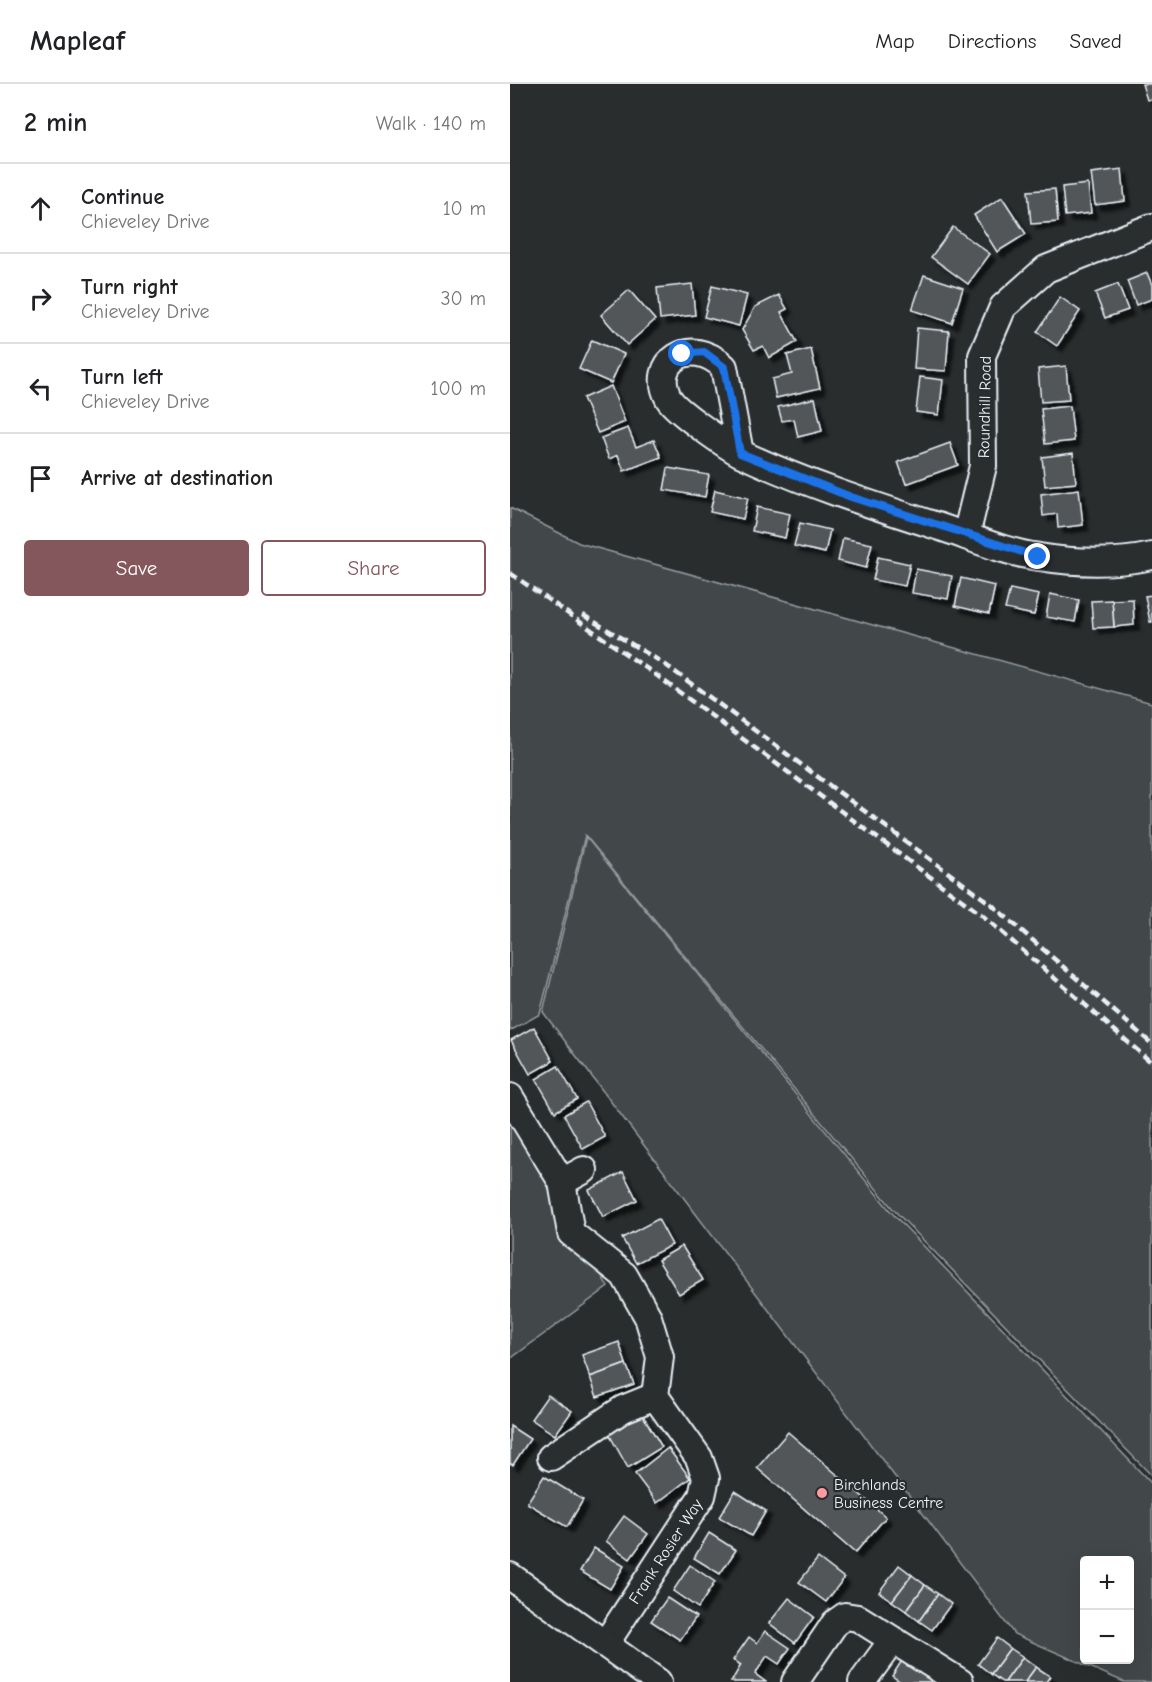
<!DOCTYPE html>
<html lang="en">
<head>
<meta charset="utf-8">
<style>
  :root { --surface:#fff; --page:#f2f2f2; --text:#202124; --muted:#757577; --line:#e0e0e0; --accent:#84575d }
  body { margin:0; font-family:"Comic Neue",sans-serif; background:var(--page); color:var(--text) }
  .controls { position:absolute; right:18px; bottom:18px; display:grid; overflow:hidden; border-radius:6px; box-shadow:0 6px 24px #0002 }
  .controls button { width:54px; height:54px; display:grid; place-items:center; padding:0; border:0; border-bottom:2px solid var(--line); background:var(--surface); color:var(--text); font:30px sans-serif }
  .stop { position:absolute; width:18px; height:18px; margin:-14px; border:4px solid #1a73e8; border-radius:50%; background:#fff }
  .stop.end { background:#1a73e8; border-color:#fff; box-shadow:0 2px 6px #0008 }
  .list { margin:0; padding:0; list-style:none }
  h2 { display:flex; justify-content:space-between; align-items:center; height:78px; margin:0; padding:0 24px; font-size:26px }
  h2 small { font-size:20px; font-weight:400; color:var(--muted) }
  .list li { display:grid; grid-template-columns:39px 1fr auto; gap:18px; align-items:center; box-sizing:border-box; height:90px; padding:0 24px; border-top:2px solid var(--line) }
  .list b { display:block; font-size:22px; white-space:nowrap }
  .list p { margin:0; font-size:20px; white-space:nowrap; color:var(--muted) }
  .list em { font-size:20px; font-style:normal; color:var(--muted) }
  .actions { display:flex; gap:12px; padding:18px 24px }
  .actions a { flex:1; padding:14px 0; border:2px solid var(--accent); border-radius:6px; text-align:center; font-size:21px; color:var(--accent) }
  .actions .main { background:var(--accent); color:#fff }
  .icon { flex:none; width:33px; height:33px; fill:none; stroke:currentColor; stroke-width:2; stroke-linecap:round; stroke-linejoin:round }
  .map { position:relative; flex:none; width:642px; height:1598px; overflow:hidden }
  header { display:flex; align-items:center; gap:36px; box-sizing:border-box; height:84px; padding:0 30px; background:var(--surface); border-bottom:2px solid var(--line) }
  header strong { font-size:28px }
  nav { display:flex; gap:33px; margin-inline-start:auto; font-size:21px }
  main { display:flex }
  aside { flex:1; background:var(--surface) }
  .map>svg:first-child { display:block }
</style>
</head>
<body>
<header>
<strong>Mapleaf</strong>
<nav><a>Map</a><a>Directions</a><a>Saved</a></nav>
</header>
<main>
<aside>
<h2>2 min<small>Walk · 140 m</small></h2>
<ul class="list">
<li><svg class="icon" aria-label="ahead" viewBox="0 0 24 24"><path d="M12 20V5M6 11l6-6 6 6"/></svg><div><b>Continue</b><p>Chieveley Drive</p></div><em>10 m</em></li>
<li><svg class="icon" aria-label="right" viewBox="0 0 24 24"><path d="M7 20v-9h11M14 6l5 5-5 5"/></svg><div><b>Turn right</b><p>Chieveley Drive</p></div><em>30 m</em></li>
<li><svg class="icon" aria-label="left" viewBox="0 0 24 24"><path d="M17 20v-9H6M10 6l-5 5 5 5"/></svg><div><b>Turn left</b><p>Chieveley Drive</p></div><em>100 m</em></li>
<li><svg class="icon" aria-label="arrive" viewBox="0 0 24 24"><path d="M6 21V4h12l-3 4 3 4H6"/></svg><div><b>Arrive at destination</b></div></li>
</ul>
<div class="actions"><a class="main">Save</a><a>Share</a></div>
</aside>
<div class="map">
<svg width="642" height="1598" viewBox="0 0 642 1598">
  <defs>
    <filter id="shadow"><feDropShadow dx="5.5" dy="5.5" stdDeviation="1.5" flood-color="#0009"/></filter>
  </defs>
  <rect width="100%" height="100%" fill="#2a2d2e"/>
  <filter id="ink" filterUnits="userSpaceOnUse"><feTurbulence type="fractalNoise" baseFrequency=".0167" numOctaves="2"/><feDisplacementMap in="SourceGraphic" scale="12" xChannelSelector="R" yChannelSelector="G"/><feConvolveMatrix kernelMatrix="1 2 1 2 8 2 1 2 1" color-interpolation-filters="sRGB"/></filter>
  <g filter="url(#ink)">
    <g fill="#424648" stroke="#959ca0" stroke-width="1.5" fill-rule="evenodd">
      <path d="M 0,424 L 69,459 L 642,619 L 642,1392 L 383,1125 L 75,751 L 30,930 L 0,947 Z"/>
      <path d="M 76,753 L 382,1129 L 642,1400 L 642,1598 L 614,1598 L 504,1550 L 33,928 ZM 574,1476 L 620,1476 L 620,1576 L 574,1576 Z"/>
      <path d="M 0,1032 L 98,1203 L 0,1275 Z"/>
    </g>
    <g fill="#535759" stroke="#e8f1f8" stroke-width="1.5" filter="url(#shadow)">
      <path d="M 632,0 L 642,0 L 642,15 L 637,16 Z"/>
      <path d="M 612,85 L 615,117 L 585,121 L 581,89 Z"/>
      <path d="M 578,100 L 581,129 L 555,132 L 552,103 Z"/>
      <path d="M 545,105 L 548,138 L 521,140 L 518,107 Z"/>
      <path d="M 492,113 L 516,150 L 487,168 L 464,131 Z"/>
      <path d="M 443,143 L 480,170 L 458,200 L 421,173 Z"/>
      <path d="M 637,189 L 642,201 L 642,215 L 626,221 L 617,197 Z"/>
      <path d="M 414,191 L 453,204 L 442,239 L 402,226 Z"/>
      <path d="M 182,200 L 185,231 L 150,235 L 147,204 Z"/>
      <path d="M 608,200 L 618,226 L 595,234 L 585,209 Z"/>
      <path d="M 202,202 L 237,211 L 229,242 L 194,233 Z"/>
      <path d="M 119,206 L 145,236 L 117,261 L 91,231 Z"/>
      <path d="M 269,211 L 277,225 L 271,228 L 287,258 L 259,274 L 253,262 L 244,266 L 232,246 L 245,223 Z"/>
      <path d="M 550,213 L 570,227 L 547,262 L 527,248 Z"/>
      <path d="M 407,244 L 439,247 L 436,287 L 404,285 Z"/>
      <path d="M 82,256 L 114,270 L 101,299 L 69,285 Z"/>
      <path d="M 301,265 L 310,304 L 266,314 L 262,295 L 282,290 L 277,271 Z"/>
      <path d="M 556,282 L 559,316 L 531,318 L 528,285 Z"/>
      <path d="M 410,293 L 433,296 L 429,331 L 406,328 Z"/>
      <path d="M 101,302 L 115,338 L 88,349 L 73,314 Z"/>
      <path d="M 305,314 L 312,347 L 288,353 L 284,335 L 272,337 L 268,323 Z"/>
      <path d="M 560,322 L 564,357 L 535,360 L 531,325 Z"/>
      <path d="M 118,344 L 126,363 L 144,356 L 151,373 L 114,387 L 108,371 L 99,375 L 91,354 Z"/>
      <path d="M 440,359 L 448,381 L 396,400 L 388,378 Z"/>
      <path d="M 563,369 L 566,399 L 535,402 L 532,373 Z"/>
      <path d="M 158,384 L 199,391 L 195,413 L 154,406 Z"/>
      <path d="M 569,405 L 573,441 L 548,444 L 547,430 L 533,432 L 531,410 Z"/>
      <path d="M 205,406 L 238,414 L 233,435 L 200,428 Z"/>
      <path d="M 247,423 L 280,430 L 275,454 L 242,447 Z"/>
      <path d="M 290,439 L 320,446 L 315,469 L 284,462 Z"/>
      <path d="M 333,454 L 362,460 L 356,484 L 328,477 Z"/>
      <path d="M 368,473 L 400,480 L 395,502 L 363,496 Z"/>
      <path d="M 406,485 L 442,492 L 438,515 L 402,509 Z"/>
      <path d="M 451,494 L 485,502 L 479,530 L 445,522 Z"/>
      <path d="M 500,505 L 529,511 L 524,531 L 495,525 Z"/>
      <path d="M 540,510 L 569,516 L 565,538 L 536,533 Z"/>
      <path d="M 642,511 L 642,538 L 640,538 L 635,512 Z"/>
      <path d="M 623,515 L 624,541 L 604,543 L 602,516 Z"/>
      <path d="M 602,516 L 604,543 L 583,544 L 581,517 Z"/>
      <path d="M 24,943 L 43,977 L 20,990 L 1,956 Z"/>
      <path d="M 48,982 L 67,1015 L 45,1028 L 26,995 Z"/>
      <path d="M 76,1018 L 95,1053 L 73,1065 L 54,1031 Z"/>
      <path d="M 113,1088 L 127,1116 L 93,1133 L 79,1106 Z"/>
      <path d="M 148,1135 L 162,1161 L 126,1179 L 112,1154 Z"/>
      <path d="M 172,1162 L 193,1196 L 169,1210 L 148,1176 Z"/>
      <path d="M 109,1258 L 116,1280 L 80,1293 L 72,1271 Z"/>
      <path d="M 116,1280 L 124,1300 L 87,1313 L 80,1293 Z"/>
      <path d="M 38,1311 L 62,1327 L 45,1351 L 21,1335 Z"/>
      <path d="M 132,1330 L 152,1363 L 118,1384 L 99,1350 Z"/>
      <path d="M 0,1342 L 20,1355 L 3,1381 L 0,1379 Z"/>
      <path d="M 278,1348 L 376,1433 L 345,1469 L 247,1384 Z"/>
      <path d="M 158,1364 L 180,1394 L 147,1419 L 125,1390 Z"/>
      <path d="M 34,1392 L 73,1416 L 57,1443 L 17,1419 Z"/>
      <path d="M 225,1407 L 256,1427 L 241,1452 L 209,1433 Z"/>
      <path d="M 114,1432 L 138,1450 L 120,1475 L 96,1457 Z"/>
      <path d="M 199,1449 L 226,1466 L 210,1490 L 184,1474 Z"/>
      <path d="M 84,1464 L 114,1482 L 100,1505 L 70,1487 Z"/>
      <path d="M 308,1474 L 334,1494 L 316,1518 L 289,1498 Z"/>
      <path d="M 180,1481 L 205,1498 L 188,1524 L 163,1507 Z"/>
      <path d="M 389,1481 L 402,1491 L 382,1517 L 369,1508 Z"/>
      <path d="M 402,1491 L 415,1501 L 396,1527 L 382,1517 Z"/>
      <path d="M 415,1501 L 428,1510 L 409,1537 L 396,1527 Z"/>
      <path d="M 428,1510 L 441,1520 L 422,1546 L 409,1537 Z"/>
      <path d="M 157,1514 L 186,1533 L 170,1556 L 141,1537 Z"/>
      <path d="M 279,1514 L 304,1533 L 285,1559 L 259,1539 Z"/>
      <path d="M 255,1547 L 280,1564 L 269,1580 L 257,1572 L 245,1590 L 256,1598 L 221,1598 L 231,1581 L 223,1576 L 239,1553 L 247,1559 Z"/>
      <path d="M 487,1554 L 500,1564 L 481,1590 L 468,1580 Z"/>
      <path d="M 500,1564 L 513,1573 L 495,1598 L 492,1598 L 481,1590 Z"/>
      <path d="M 513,1573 L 526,1583 L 515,1598 L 495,1598 Z"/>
      <path d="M 393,1575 L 422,1595 L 420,1598 L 391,1598 L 382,1592 Z"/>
      <path d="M 526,1583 L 540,1592 L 536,1598 L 515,1598 Z"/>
    </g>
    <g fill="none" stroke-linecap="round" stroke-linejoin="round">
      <defs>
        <g id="minor">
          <path d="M 230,369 L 214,283 C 180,250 139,279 159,315 C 166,327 218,363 232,370 C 296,400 365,422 433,444 C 463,454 497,469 529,473 C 565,479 607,480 642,472"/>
          <path d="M 456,452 L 473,382 L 472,272 L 493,223 L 536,185 L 642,143"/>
          <path d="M 0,1013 L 52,1098 L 61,1149 L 114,1191 L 138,1233 L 150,1273 L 145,1312 L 189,1374 L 196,1394 L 192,1412 L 96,1559"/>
          <path d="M 52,1098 L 74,1086"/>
          <path d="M 41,1373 L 113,1325 L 145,1312"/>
          <path d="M 0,1492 L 148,1598"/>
          <path d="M 285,1598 L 325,1539 L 335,1532 L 348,1534 L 450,1598"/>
          <path d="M 352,1598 L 382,1557"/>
        </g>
      </defs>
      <use href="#minor" stroke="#e8f1f8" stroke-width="30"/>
      <use href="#minor" stroke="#2a2d2e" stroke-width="26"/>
      <g stroke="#e8f1f8" stroke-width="4.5" stroke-dasharray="9 4.5" stroke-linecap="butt">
        <path d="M 0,489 L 146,591 L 472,831 L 642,979"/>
        <path d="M 73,531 L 153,579 L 481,820 L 642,960"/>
      </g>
    </g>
  </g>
  <g fill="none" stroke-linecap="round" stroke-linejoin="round" filter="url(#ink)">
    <path stroke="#1a73e8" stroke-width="8" d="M 172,270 L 194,268 L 214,283 L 230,369 L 341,413 L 528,473"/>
  </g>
  <circle fill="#ff9aa2" stroke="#2a2d2e" stroke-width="2" cx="312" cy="1409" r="6"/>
  <g text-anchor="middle" stroke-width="4.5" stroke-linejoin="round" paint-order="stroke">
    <g font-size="16" fill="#e8f1f8" stroke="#2a2d2e">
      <text transform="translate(474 323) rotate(-89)" y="6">Roundhill Road</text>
      <text transform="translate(155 1467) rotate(-57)" y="6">Frank Rosier Way</text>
    </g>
    <g font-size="16" fill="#e8f1f8" stroke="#2a2d2e" text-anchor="start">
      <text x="324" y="1406">Birchlands<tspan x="324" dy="18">Business Centre</tspan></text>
    </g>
  </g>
</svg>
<div class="controls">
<button>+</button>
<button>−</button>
</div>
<div class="stop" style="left:172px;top:270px"></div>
<div class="stop end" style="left:528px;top:473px"></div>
</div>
</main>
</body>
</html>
